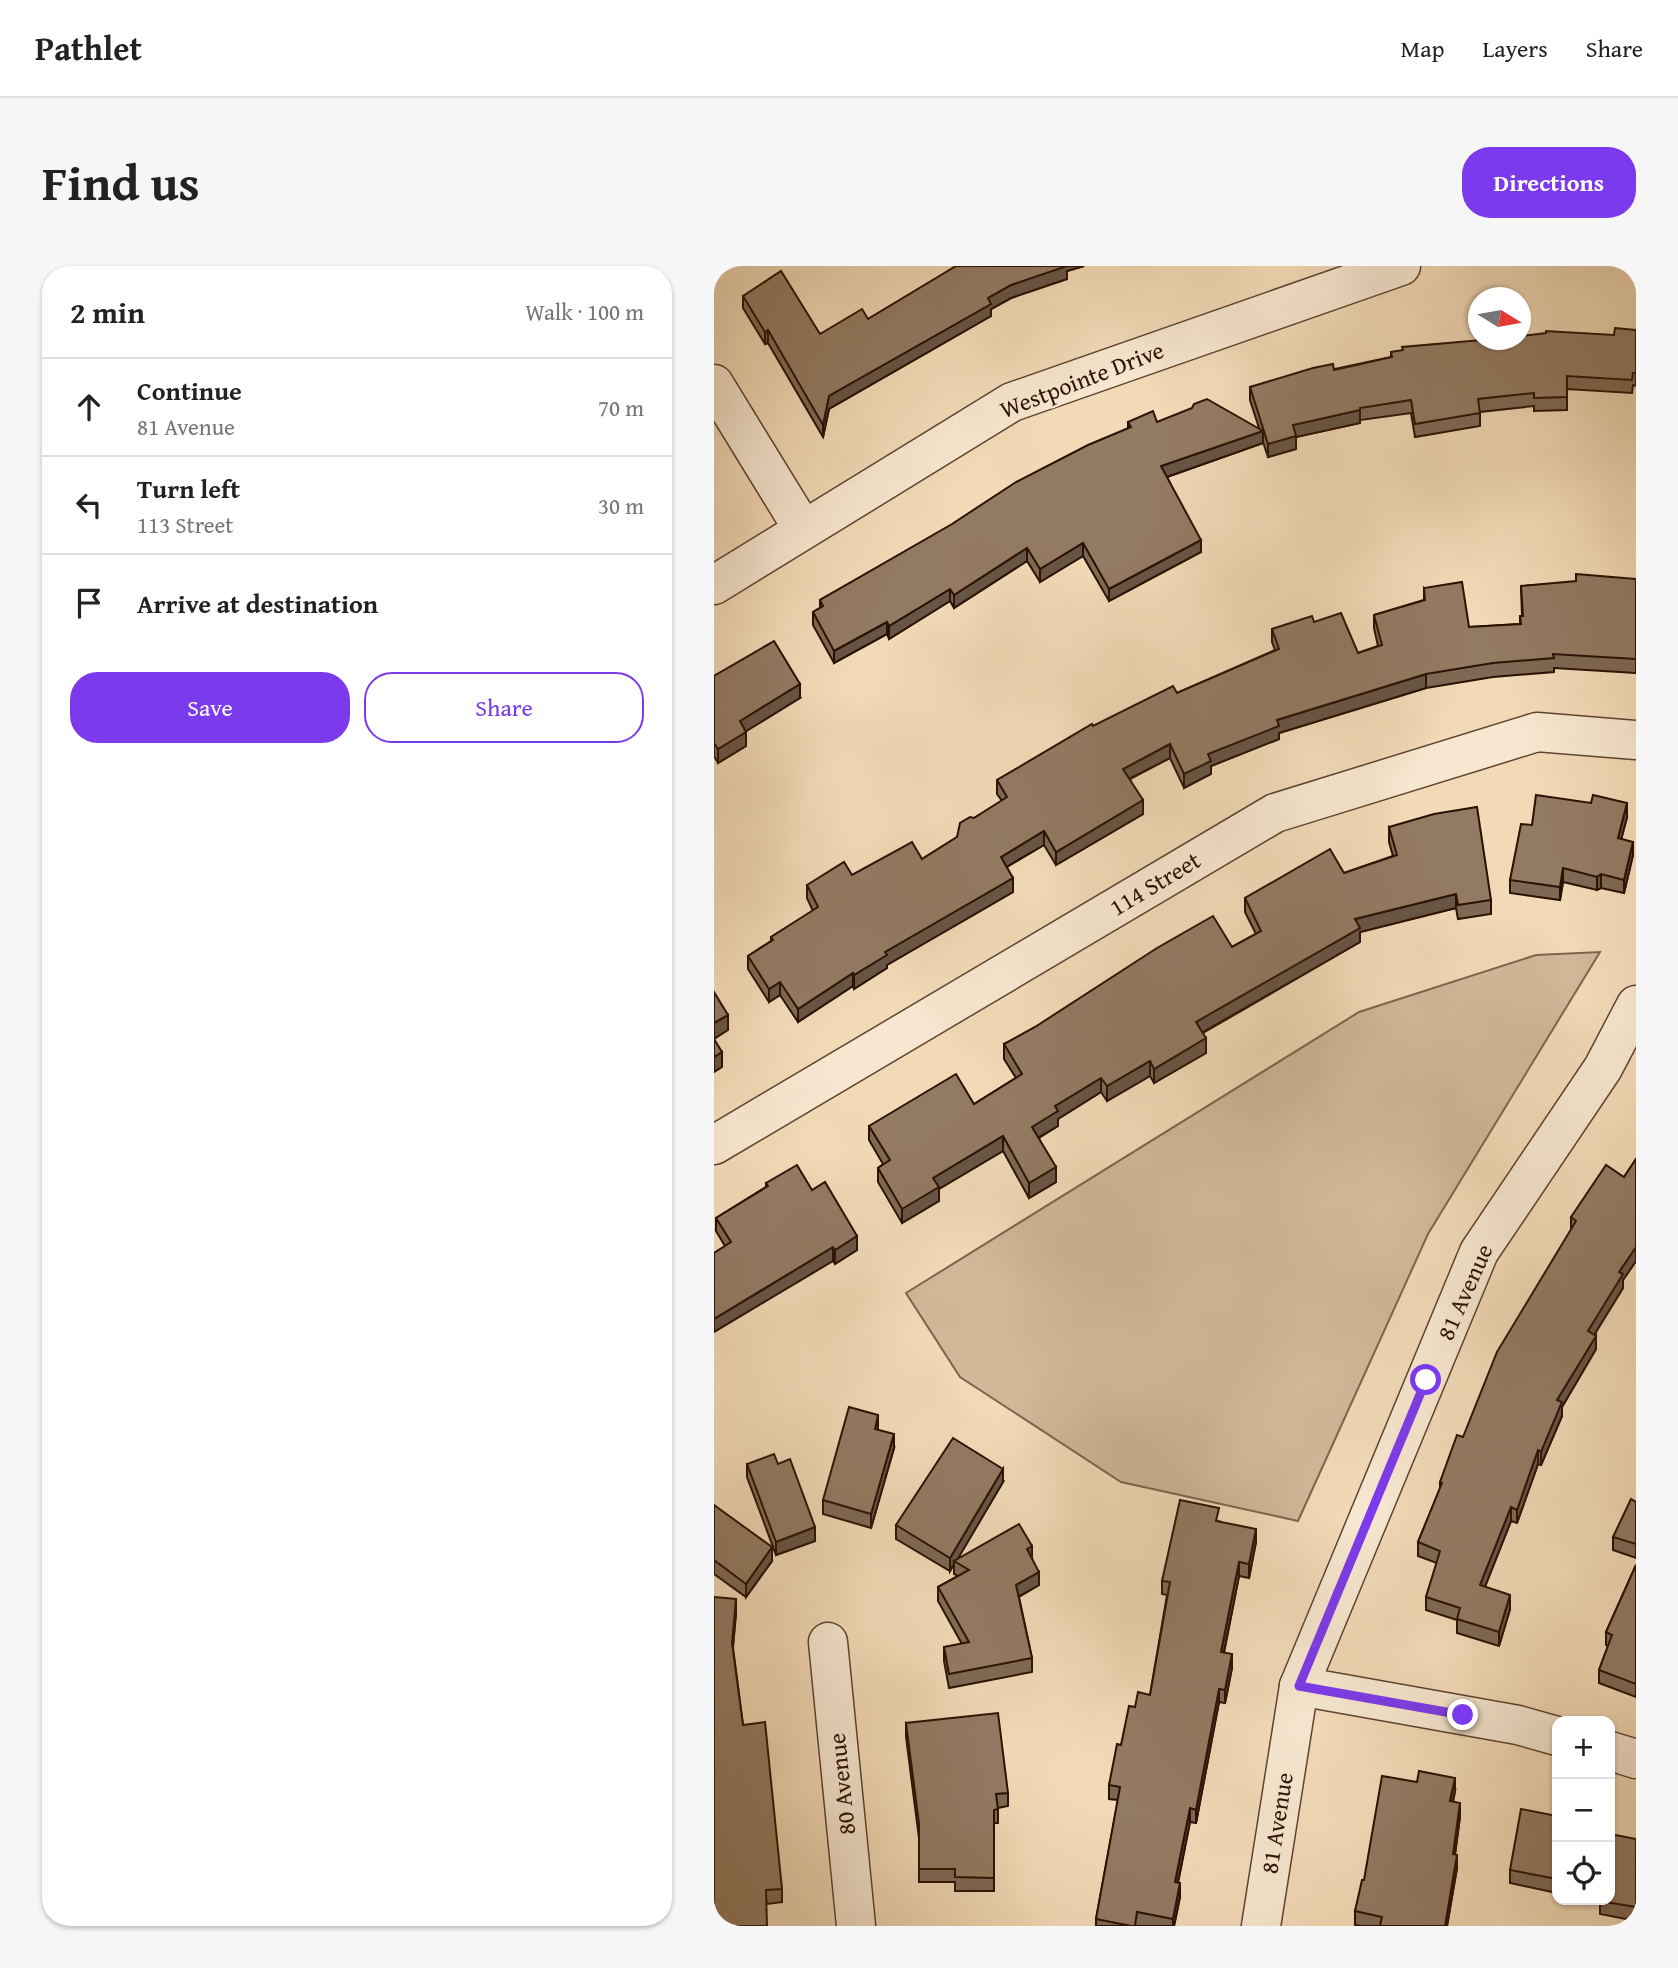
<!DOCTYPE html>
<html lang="en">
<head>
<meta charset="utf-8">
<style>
  :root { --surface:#fff; --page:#f6f6f6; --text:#222; --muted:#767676; --line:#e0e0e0; --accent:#7c3aed }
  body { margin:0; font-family:"Gentium Book Plus",serif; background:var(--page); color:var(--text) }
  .controls { position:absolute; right:21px; bottom:21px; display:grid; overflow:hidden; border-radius:14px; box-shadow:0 2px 5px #0004 }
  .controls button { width:63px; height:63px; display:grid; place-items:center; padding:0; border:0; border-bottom:2px solid var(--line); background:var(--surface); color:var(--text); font:35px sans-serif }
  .compass { position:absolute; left:754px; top:21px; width:63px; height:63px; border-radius:50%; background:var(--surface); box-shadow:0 2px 5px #0004; rotate:101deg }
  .stop { position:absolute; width:21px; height:21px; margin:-16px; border:5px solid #7c3aed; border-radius:50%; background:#fff }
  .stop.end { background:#7c3aed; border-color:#fff; box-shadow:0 2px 7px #0008 }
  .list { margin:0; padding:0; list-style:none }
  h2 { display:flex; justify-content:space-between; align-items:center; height:91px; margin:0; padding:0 28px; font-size:30px }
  h2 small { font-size:23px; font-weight:400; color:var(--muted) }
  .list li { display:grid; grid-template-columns:46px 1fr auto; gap:21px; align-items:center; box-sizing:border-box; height:98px; padding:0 28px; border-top:2px solid var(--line) }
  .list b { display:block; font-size:26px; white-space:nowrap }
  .list p { margin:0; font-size:23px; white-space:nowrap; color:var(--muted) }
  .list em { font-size:23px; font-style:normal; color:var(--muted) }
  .actions { display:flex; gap:14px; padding:21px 28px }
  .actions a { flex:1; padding:16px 0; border:2px solid var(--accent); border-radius:28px; text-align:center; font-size:24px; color:var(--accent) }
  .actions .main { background:var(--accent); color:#fff }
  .icon { flex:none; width:38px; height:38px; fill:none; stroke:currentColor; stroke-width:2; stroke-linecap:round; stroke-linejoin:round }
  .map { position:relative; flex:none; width:922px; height:1660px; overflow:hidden; border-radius:28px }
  header { display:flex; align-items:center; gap:42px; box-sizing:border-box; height:98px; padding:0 35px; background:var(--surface); border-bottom:2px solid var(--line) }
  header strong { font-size:33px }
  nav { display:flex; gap:38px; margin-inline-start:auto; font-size:24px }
  .intro { display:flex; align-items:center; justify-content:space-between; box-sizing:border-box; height:168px; padding:0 42px }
  h1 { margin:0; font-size:49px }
  .button { padding:18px 32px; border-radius:28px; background:var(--accent); color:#fff; font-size:24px; font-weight:700 }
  main { display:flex; gap:42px; padding:0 42px }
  aside { flex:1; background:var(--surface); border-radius:28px; box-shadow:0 2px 5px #0004 }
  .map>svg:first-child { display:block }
</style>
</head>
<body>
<header>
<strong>Pathlet</strong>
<nav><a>Map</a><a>Layers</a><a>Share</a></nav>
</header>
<div class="intro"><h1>Find us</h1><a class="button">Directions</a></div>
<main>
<aside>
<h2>2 min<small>Walk · 100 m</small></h2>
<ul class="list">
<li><svg class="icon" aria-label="ahead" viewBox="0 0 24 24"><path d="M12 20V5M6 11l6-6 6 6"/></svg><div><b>Continue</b><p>81 Avenue</p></div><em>70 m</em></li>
<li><svg class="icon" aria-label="left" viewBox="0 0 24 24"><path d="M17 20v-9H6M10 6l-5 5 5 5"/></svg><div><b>Turn left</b><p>113 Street</p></div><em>30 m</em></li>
<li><svg class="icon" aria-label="arrive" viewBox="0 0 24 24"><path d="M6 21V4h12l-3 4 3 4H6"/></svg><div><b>Arrive at destination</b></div></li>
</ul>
<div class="actions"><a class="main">Save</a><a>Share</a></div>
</aside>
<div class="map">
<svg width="922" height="1660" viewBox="0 0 922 1660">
  <rect width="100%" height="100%" fill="#f2dab7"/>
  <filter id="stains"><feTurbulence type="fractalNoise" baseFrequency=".00286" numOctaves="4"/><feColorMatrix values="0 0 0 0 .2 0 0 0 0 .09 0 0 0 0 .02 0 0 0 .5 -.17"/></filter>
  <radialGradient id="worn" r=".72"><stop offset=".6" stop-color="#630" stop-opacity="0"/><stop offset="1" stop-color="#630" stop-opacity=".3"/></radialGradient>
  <path fill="#d0b899" stroke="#7e644f" stroke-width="2" d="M 886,686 L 714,968 L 584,1255 L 407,1216 L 246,1111 L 192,1027 L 645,746 L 822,689 Z"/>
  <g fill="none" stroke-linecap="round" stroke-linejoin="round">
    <defs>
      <g id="minor">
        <path d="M 0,118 L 89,263"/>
        <path d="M 0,319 L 298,136 L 687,0"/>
        <path d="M 0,879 L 561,547 L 823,466 L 922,474"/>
        <path d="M 114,1376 L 142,1660"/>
        <path d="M 585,1420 L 804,1459 L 843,1470"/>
        <path d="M 896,1485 L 922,1493"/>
        <path d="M 547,1660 L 585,1420 L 765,986 L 889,802 L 922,739"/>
      </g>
    </defs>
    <use href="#minor" stroke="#5e4332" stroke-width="41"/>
    <use href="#minor" stroke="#f7e7d0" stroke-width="38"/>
  </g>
  <g fill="#7e6954" stroke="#2c1105" stroke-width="2">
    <path d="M 241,0 L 370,0 L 353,5 L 353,13 L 297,32 L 277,43 L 277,50 L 115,143 L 109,171 L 54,77 L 51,78 L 29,42 L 29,30 L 106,68 L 154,53 L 241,1 Z"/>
    <path d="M 922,64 L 922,120 L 919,119 L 918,127 L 853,123 L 853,144 L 820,145 L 820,140 L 766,146 L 766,160 L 701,171 L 697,147 L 646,154 L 646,157 L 582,171 L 582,183 L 554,191 L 549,176 L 549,177 L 453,211 L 487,286 L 395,335 L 369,290 L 326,316 L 313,295 L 240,342 L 236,335 L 175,373 L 173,368 L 120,397 L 99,359 L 99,346 L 106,342 L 106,334 L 414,162 L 414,156 L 443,156 L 545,162 L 536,134 L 536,121 L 677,91 L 677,86 L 900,69 Z"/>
    <path d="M 922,313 L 922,407 L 840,402 L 840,406 L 779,411 L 712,422 L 565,467 L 565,473 L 497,500 L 497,508 L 470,522 L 456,492 L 416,513 L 429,548 L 342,599 L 330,579 L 293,601 L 299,626 L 173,699 L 173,702 L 140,723 L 139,720 L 84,756 L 66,729 L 55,736 L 34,703 L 34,690 L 57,675 L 57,671 L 99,645 L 93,632 L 93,619 L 208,593 L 243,571 L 260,552 L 288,535 L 283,528 L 283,514 L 379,460 L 463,427 L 561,384 L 558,376 L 558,363 L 600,356 L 644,387 L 664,380 L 660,362 L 660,349 L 710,334 L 710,322 L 755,361 L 806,358 L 806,350 L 808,350 L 807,320 Z"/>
    <path d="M 0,410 L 86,432 L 32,465 L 32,480 L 4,497 L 0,490 Z"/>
    <path d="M 913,551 L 907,573 L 919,589 L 910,627 L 887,622 L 883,624 L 849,616 L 846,634 L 796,627 L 796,614 L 818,559 Z"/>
    <path d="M 675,561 L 777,634 L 777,648 L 744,653 L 742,642 L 646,666 L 646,676 L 489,767 L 492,787 L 440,817 L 436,810 L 393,835 L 387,826 L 344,853 L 344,860 L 325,872 L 342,916 L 315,932 L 289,885 L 225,923 L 225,935 L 188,957 L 164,916 L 164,902 L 169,898 L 155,874 L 155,860 L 260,838 L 302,812 L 290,793 L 290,778 L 518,681 L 542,668 L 531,646 L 531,632 L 630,607 L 679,590 L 675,576 Z"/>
    <path d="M 922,893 L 922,995 L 909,1014 L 909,1022 L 880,1069 L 882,1083 L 848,1141 L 848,1150 L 827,1199 L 824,1198 L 803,1257 L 797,1255 L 771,1321 L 796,1343 L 785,1380 L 743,1367 L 743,1354 L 712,1344 L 712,1331 L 723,1297 L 704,1290 L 704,1276 L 726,1223 L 726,1216 L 857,964 L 857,951 L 910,911 Z"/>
    <path d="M 52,917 L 98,924 L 143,984 L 121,998 L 119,995 L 11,980 L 2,965 L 2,952 L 52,921 Z"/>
    <path d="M 180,1182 L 157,1262 L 109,1248 L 109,1234 Z"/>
    <path d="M 33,1198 L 64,1198 L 101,1275 L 62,1289 L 33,1211 Z"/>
    <path d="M 289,1216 L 243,1293 L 318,1292 L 325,1319 L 305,1331 L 318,1392 L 318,1406 L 235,1422 L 230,1395 L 230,1381 L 248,1378 L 224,1335 L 224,1321 L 244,1310 L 240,1308 L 240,1298 L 236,1305 L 182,1273 L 182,1259 Z"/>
    <path d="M 922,1236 L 922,1292 L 899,1284 L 899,1271 Z"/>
    <path d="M 0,1239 L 58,1295 L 32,1331 L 0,1308 Z"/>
    <path d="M 505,1255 L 542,1276 L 535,1312 L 525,1310 L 510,1387 L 518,1402 L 511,1437 L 505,1436 L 482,1557 L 476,1556 L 464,1617 L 466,1631 L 460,1660 L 382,1660 L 382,1653 L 404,1534 L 395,1533 L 395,1519 L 407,1479 L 421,1441 L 436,1429 L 453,1329 L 448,1328 L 448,1315 Z"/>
    <path d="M 922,1299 L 922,1431 L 885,1417 L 885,1404 L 894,1380 L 892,1379 L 892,1366 Z"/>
    <path d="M 0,1331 L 22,1347 L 19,1382 L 29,1459 L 68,1623 L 68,1636 L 53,1638 Z"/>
    <path d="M 192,1457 L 294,1527 L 294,1540 L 284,1542 L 284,1557 L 280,1557 L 280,1625 L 241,1625 L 241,1616 L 205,1616 L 205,1572 L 192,1471 Z"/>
    <path d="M 741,1525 L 739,1536 L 746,1551 L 741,1589 L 743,1602 L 733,1660 L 647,1660 L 641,1659 L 641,1645 L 650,1614 Z"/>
    <path d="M 843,1550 L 843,1627 L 796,1617 L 796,1604 Z"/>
    <path d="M 922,1573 L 922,1655 L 886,1648 L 886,1635 L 879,1634 L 896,1634 Z"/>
  </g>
  <g fill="#675545" stroke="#2c1105" stroke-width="2">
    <path d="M 350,0 L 370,0 L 353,5 L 353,13 L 297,32 L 277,43 L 277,50 L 115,143 L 109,171 L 109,159 L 115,130 L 274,32 L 297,19 Z"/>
    <path d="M 54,64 L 54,77 L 51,78 L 51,66 Z"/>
    <path d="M 646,144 L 646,157 L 582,171 L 582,183 L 554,191 L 554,178 L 579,159 Z"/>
    <path d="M 549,165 L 549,177 L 447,213 L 447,200 Z"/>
    <path d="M 487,274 L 487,286 L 395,335 L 395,323 Z"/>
    <path d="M 369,277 L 369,290 L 326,316 L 326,303 Z"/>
    <path d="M 313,282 L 313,295 L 240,342 L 240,329 Z"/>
    <path d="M 236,323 L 236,335 L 175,373 L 175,360 Z"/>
    <path d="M 173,356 L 173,368 L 120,397 L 120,385 Z"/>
    <path d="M 712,408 L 712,422 L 565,467 L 565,473 L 497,500 L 497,508 L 470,522 L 470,508 L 494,488 L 563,454 Z"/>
    <path d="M 86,418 L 86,432 L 26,469 L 26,455 Z"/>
    <path d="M 32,466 L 32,480 L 4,497 L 4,483 Z"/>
    <path d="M 456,478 L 456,492 L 409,516 L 409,503 Z"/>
    <path d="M 429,534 L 429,548 L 342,599 L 342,586 Z"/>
    <path d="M 913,537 L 913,551 L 904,586 L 904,572 Z"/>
    <path d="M 330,565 L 330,579 L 287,604 L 287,591 Z"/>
    <path d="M 919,576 L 919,589 L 910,627 L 910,614 Z"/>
    <path d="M 849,602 L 849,616 L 846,634 L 846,621 Z"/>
    <path d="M 887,608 L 887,622 L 883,624 L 883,611 Z"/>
    <path d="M 299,612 L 299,626 L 173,699 L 173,702 L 140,723 L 140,709 L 171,686 Z"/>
    <path d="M 742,628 L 742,642 L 646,666 L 646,676 L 482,770 L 482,756 L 641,653 Z"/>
    <path d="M 139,707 L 139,720 L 84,756 L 84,743 Z"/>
    <path d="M 66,716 L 66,729 L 55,736 L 55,723 Z"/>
    <path d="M 14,749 L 14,764 L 0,773 L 0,757 Z"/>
    <path d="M 492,772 L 492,787 L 440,817 L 440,803 Z"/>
    <path d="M 8,786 L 8,801 L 0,806 L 0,791 Z"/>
    <path d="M 436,795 L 436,810 L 393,835 L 393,820 Z"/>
    <path d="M 387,812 L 387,826 L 344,853 L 344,860 L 318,875 L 318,861 L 341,840 Z"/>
    <path d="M 289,870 L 289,885 L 225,923 L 225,935 L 188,957 L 188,943 L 219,912 Z"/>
    <path d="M 342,901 L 342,916 L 315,932 L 315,917 Z"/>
    <path d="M 143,970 L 143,984 L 121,998 L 121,984 Z"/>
    <path d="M 119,981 L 119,995 L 0,1066 L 0,1053 Z"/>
    <path d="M 922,981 L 922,995 L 909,1014 L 909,1022 L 874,1079 L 874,1065 L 905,1006 Z"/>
    <path d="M 882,1070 L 882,1083 L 848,1141 L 848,1150 L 827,1199 L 827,1186 L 843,1134 Z"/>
    <path d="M 164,1149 L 164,1163 L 161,1176 L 161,1163 Z"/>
    <path d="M 180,1168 L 180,1182 L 157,1262 L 157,1248 Z"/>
    <path d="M 824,1184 L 824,1198 L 803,1257 L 803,1244 Z"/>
    <path d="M 289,1203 L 289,1216 L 242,1296 L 240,1295 L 240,1298 L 236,1305 L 236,1292 Z"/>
    <path d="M 797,1241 L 797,1255 L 766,1333 L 766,1319 Z"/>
    <path d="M 101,1261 L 101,1275 L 62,1289 L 62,1276 Z"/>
    <path d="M 542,1263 L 542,1276 L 535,1312 L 535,1298 Z"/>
    <path d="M 318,1280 L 318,1293 L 313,1283 Z"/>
    <path d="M 58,1281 L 58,1295 L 32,1331 L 32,1318 Z"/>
    <path d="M 525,1296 L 525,1310 L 507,1400 L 507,1386 Z"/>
    <path d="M 325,1306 L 325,1319 L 302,1332 L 302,1319 Z"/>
    <path d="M 796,1329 L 796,1343 L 785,1380 L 785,1366 Z"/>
    <path d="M 22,1333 L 22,1347 L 18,1390 L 18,1377 Z"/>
    <path d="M 518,1388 L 518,1402 L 511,1437 L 511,1424 Z"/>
    <path d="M 505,1423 L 505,1436 L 482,1557 L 482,1544 Z"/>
    <path d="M 741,1512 L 741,1525 L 736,1549 L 736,1535 Z"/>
    <path d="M 746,1537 L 746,1551 L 739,1602 L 739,1588 Z"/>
    <path d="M 476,1542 L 476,1556 L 461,1630 L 461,1616 Z"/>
    <path d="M 743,1589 L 743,1602 L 733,1660 L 731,1660 Z"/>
    <path d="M 466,1617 L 466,1631 L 460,1660 L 459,1660 L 459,1653 Z"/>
  </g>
  <g fill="#937a62" stroke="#2c1105" stroke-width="2">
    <path d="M 242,0 L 353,0 L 297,19 L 274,32 L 277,38 L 115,130 L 109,159 L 54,64 L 51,66 L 29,30 L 67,5 L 106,68 L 148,43 L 154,53 Z"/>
    <path d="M 901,62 L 922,64 L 922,107 L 919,107 L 918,114 L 853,110 L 853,131 L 820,132 L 820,127 L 764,133 L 766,147 L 701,158 L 697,134 L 646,142 L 646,144 L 579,159 L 582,170 L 554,178 L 536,121 L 599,102 L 619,98 L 620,104 L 678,91 L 677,86 L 689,84 L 688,81 L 768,74 L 807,74 L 807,70 L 832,67 L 832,65 L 900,69 Z"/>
    <path d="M 493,133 L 549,165 L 447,200 L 487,274 L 395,323 L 369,277 L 326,303 L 313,282 L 240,329 L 236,323 L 175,360 L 173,356 L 120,385 L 99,346 L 109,340 L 106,334 L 238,258 L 302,216 L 374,179 L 417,161 L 414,156 L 439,145 L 443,156 L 478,142 L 480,138 Z"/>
    <path d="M 862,308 L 922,313 L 922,393 L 839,388 L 840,392 L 779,397 L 712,408 L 563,454 L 565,460 L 494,488 L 497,495 L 470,508 L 456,478 L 409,503 L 429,534 L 342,586 L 330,565 L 287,591 L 299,612 L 171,686 L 173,689 L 140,709 L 139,707 L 84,743 L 66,716 L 55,723 L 34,690 L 59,674 L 57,671 L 104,641 L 93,619 L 130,596 L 138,609 L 198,576 L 208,593 L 243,571 L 246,557 L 256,551 L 260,552 L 293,531 L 283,514 L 378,458 L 379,460 L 459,420 L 463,427 L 565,383 L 558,363 L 598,350 L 600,356 L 627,347 L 644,387 L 668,379 L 660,349 L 711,334 L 710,322 L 748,316 L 755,361 L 807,358 L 806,350 L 809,350 L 807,320 L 862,315 Z"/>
    <path d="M 60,375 L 86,418 L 26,455 L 32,466 L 4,483 L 0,477 L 0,410 Z"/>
    <path d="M 822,529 L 877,537 L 879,529 L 913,537 L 904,572 L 919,576 L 910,614 L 887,608 L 883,611 L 849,602 L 846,621 L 796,614 L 807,558 L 818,559 Z"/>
    <path d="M 763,541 L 777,634 L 744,639 L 742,628 L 641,653 L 646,662 L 482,756 L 492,772 L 440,803 L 436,795 L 393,820 L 387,812 L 341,840 L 344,845 L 318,861 L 342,901 L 315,917 L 289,870 L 219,912 L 225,921 L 188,943 L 164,902 L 176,894 L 155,860 L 242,808 L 260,838 L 308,808 L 290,778 L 321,761 L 443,682 L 499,650 L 518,681 L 547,665 L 531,632 L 616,583 L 630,607 L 683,589 L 675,561 L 720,548 Z"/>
    <path d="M 0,726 L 14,749 L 0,757 Z"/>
    <path d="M 0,773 L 8,786 L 0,791 Z"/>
    <path d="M 922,893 L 922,981 L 905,1006 L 909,1008 L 874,1065 L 882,1070 L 843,1134 L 848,1136 L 827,1186 L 824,1184 L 803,1244 L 797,1241 L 766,1319 L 796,1329 L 785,1366 L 743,1353 L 746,1342 L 712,1331 L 726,1285 L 704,1276 L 728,1217 L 726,1216 L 743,1169 L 749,1171 L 783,1086 L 862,955 L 857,951 L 892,899 L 910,911 Z"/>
    <path d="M 83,899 L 98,924 L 111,916 L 143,970 L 121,984 L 119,981 L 0,1053 L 0,987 L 17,976 L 2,952 L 54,920 L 52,917 Z"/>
    <path d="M 135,1141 L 164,1149 L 161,1163 L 180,1168 L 157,1248 L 109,1234 Z"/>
    <path d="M 239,1172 L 289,1203 L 236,1292 L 182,1259 Z"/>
    <path d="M 60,1188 L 64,1198 L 76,1193 L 101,1261 L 62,1276 L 33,1198 Z"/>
    <path d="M 917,1233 L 922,1236 L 922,1278 L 899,1271 Z"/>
    <path d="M 466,1234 L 505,1242 L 502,1255 L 542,1263 L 535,1298 L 525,1296 L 507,1386 L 518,1388 L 511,1424 L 505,1423 L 482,1544 L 476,1542 L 461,1616 L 466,1617 L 459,1653 L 423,1646 L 421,1660 L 417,1660 L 382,1653 L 406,1521 L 395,1519 L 403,1478 L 407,1479 L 415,1440 L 421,1441 L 424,1426 L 436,1429 L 456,1316 L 448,1315 Z"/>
    <path d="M 0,1239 L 58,1281 L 32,1318 L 0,1294 Z"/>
    <path d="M 305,1258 L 318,1280 L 313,1283 L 325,1306 L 302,1319 L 318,1392 L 235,1408 L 230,1381 L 255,1376 L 224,1321 L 255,1304 L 240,1295 Z"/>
    <path d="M 922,1299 L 922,1418 L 885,1404 L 898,1369 L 892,1366 Z"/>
    <path d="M 0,1331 L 22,1333 L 18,1377 L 29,1459 L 51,1456 L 68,1623 L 52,1624 L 53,1660 L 0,1660 Z"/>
    <path d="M 284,1447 L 294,1527 L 282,1528 L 284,1543 L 280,1544 L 280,1612 L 241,1611 L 241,1603 L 205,1603 L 205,1558 L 192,1457 Z"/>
    <path d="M 705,1505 L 741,1512 L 736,1535 L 746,1537 L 739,1588 L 743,1589 L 731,1660 L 666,1660 L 668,1651 L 641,1645 L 648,1614 L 650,1614 L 668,1510 L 703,1516 Z"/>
    <path d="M 807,1543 L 843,1550 L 843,1613 L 796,1604 Z"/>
    <path d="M 896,1568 L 922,1573 L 922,1641 L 886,1635 L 887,1634 L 896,1634 Z"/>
  </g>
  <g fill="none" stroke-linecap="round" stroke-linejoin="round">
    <path stroke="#7c3aed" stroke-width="9" d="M 712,1114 L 585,1420 L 749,1449"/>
  </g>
  <g text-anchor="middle" stroke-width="5" stroke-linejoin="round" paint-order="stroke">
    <g font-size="24" fill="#2c1105" stroke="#f7e7d0">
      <text transform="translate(368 114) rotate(-21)" y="8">Westpointe Drive</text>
      <text transform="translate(441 618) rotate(-31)" y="8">114 Street</text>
      <text transform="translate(751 1026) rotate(-66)" y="8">81 Avenue</text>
      <text transform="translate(128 1518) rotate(-96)" y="8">80 Avenue</text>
      <text transform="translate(563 1557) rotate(-81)" y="8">81 Avenue</text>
    </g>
  </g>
  <rect width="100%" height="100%" filter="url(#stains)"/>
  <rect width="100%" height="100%" fill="url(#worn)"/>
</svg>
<div class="controls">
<button>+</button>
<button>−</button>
<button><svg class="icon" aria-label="locate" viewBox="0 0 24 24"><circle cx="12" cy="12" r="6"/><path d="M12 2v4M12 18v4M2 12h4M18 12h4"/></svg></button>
</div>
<svg class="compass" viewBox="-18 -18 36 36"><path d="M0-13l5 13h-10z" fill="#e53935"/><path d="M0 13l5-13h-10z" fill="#767676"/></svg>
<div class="stop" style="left:712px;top:1114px"></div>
<div class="stop end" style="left:749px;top:1449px"></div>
</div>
</main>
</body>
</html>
